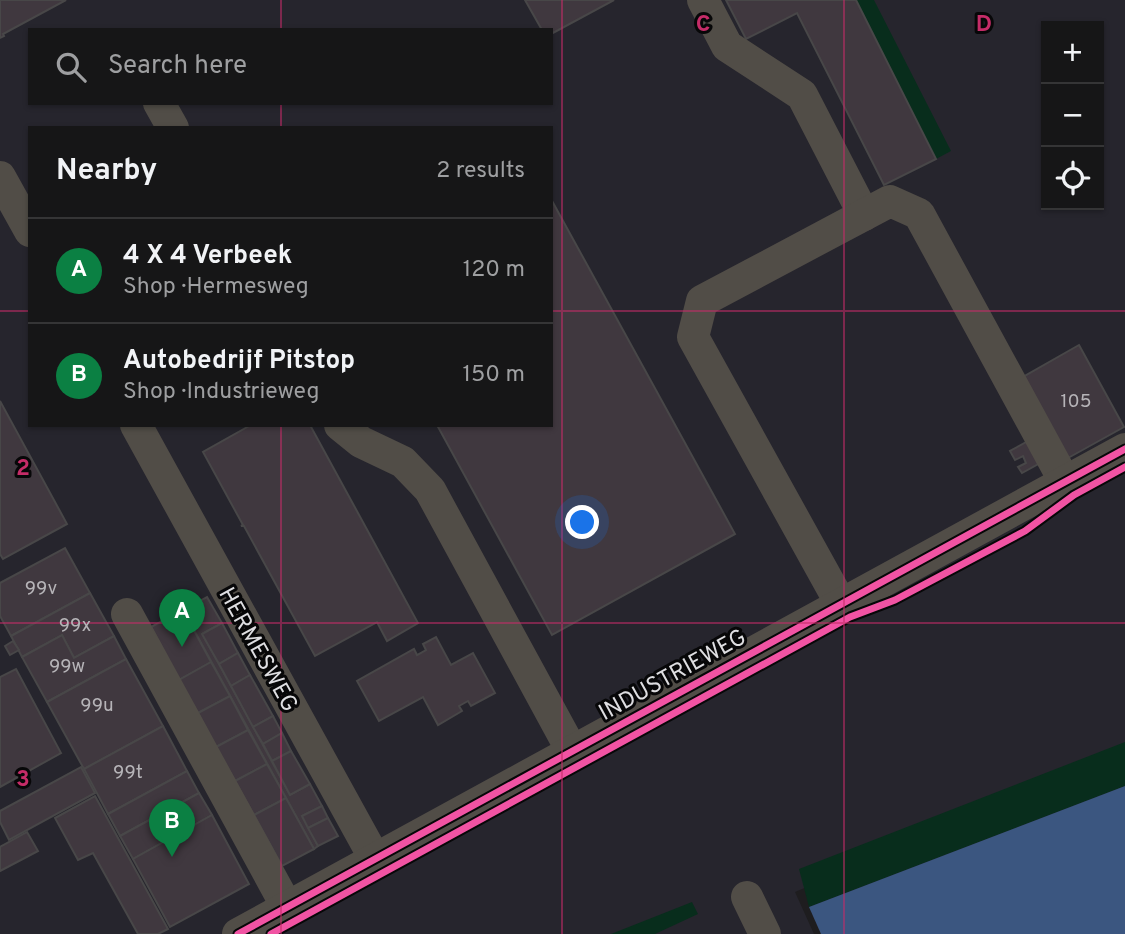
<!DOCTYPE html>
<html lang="en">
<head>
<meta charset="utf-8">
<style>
  :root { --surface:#161617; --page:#232324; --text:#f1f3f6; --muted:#9e9fa1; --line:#353536; --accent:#0b8043 }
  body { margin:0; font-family:Overpass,sans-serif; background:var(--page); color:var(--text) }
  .controls { position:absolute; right:21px; top:21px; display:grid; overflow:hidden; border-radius:0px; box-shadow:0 2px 5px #0004 }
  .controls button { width:63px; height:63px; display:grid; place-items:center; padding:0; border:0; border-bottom:2px solid var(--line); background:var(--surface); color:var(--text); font:35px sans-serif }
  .you { position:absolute; left:583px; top:523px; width:24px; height:24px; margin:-18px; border:5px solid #fff; border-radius:50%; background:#1a73e8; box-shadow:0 0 0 10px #1a73e833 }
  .badge { display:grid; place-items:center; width:46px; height:46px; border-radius:50%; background:var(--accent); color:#fff; font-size:23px; font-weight:700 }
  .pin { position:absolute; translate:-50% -58px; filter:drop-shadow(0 2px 4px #0008) }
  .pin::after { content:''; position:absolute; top:37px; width:24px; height:21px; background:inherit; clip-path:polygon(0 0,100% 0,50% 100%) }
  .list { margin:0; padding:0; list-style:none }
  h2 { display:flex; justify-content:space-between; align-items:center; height:91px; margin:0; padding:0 28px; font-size:30px }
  h2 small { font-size:23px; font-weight:400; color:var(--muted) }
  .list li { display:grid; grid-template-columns:46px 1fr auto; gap:21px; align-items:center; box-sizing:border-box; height:105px; padding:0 28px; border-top:2px solid var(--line) }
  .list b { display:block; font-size:26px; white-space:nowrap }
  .list p { margin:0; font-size:23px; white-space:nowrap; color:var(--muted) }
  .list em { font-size:23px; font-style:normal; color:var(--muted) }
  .icon { flex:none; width:38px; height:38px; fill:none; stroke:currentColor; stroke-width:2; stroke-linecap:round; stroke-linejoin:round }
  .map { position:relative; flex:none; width:1125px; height:934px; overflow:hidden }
  .search { position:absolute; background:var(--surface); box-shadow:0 2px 5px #0004; left:28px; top:28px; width:525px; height:77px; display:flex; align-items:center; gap:18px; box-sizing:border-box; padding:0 24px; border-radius:0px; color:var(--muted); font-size:26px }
  .panel { position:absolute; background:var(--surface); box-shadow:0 2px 5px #0004; left:28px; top:126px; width:525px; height:301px; border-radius:0px }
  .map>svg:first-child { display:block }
</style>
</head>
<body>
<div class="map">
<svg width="1125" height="934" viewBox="0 0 1125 934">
  <rect width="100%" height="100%" fill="#1e1d1f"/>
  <path fill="#26252d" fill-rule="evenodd" d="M 0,0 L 1125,0 L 1125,751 L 795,892 L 814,934 L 0,934 ZM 1046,26 L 1099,26 L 1099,205 L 1046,205 ZM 30,30 L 551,30 L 551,103 L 30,103 ZM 30,128 L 551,128 L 551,425 L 30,425 Z"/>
  <g fill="#082d1c">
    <path d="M 856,0 L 874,0 L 951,151 L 936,159 Z"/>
    <path d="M 1125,742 L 1125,786 L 809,907 L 799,869 Z"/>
    <path d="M 692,902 L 698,914 L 655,934 L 611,934 Z"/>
  </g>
  <path fill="#3b5680" d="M 1125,786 L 1125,934 L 821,934 L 809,907 Z"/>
  <g fill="#40383f" stroke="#484748" stroke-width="2">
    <path d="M 0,0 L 66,0 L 3,34 L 4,36 L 0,38 Z"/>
    <path d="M 525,0 L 614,0 L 551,34 L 551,30 L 542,30 Z"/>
    <path d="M 726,0 L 856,0 L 936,159 L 884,185 L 797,13 L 746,39 Z"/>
    <path d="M 551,199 L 735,534 L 552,635 L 437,425 L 551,425 Z"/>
    <path d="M 1079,345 L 1124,427 L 1068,458 L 1023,377 Z"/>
    <path d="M 0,401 L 67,524 L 3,559 L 0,554 Z"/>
    <path d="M 251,425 L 310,425 L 418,623 L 387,641 L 377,622 L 315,656 L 244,526 L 241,526 L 243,525 L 203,452 Z"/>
    <path d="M 1028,441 L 1040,463 L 1022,473 L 1018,467 L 1026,463 L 1023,456 L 1015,460 L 1010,451 Z"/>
    <path d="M 65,548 L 90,593 L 11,636 L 0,616 L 0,583 Z"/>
    <path d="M 90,593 L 114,636 L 74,658 L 62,635 L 22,657 L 11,636 Z"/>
    <path d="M 207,597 L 222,623 L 202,634 L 219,664 L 290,795 L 310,784 L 322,806 L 302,816 L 318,846 L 314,849 L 183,610 Z"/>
    <path d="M 183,610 L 211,662 L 179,680 L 151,627 Z"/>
    <path d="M 222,623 L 238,653 L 219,664 L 202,634 Z"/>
    <path d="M 62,635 L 74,658 L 114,636 L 126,659 L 47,702 L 22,657 Z"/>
    <path d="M 436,637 L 451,665 L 473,653 L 495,693 L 471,706 L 468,701 L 459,706 L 462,711 L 438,725 L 423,697 L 379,721 L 357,681 L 414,649 L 417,655 L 426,650 L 423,644 Z"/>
    <path d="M 13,641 L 19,650 L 10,655 L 5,646 Z"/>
    <path d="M 238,653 L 250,675 L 231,686 L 219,664 Z"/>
    <path d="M 126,659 L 163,726 L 84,769 L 47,702 Z"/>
    <path d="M 211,662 L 230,696 L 198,713 L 179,680 Z"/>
    <path d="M 16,669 L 61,753 L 0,787 L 0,677 Z"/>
    <path d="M 250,675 L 273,716 L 253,727 L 231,686 Z"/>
    <path d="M 230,696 L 248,730 L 216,747 L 198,713 Z"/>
    <path d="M 273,716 L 282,733 L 263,744 L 253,727 Z"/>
    <path d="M 163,726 L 187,771 L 108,814 L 84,769 Z"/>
    <path d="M 248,730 L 267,764 L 235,781 L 216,747 Z"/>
    <path d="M 282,733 L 291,751 L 272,761 L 263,744 Z"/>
    <path d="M 291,751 L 310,784 L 290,795 L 272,761 Z"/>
    <path d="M 267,764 L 286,798 L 254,815 L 235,781 Z"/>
    <path d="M 81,767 L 95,793 L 9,840 L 0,822 L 0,811 Z"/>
    <path d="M 187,771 L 199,793 L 120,836 L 108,814 Z"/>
    <path d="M 199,793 L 212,815 L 133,859 L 120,836 Z"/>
    <path d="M 95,796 L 168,929 L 158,934 L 138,934 L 93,853 L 78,860 L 55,818 Z"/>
    <path d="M 286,798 L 314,849 L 282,866 L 254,815 Z"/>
    <path d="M 322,806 L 328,818 L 308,828 L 302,816 Z"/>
    <path d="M 212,815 L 249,884 L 170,927 L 133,859 Z"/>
    <path d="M 328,818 L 338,836 L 318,846 L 308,828 Z"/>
    <path d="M 27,832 L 38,851 L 0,871 L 0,847 Z"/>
  </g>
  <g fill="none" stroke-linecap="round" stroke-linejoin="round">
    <g stroke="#514d47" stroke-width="32">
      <path d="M 703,0 L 727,46 L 802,95 L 864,215"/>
      <path d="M 159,103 L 173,128"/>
      <path d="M 0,177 L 30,231"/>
      <path d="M 136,425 L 375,859"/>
      <path d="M 340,425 L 361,442 L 403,462 L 430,490 L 572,751"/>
      <path d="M 841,604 L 693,337 L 702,301 L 890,201 L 919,214 L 1065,482"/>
      <path d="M 127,614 L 287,907"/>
      <path d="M 747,897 L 765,934"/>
      <path d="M 238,934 L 1125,449"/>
    </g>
    <defs>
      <g id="cycleway">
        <path d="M 238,934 L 1125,449"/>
        <path d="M 271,934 L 850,617 L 895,600 L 1025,531 L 1074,495 L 1125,467"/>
      </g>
    </defs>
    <use href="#cycleway" stroke="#070708" stroke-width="11"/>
    <use href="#cycleway" stroke="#f153a3" stroke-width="7"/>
  </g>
  <path fill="none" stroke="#c52c68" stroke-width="2" stroke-opacity="0.55" d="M 281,0 L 281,30M 562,0 L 562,934M 844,0 L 844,934M 281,103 L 281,128M 0,311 L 30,311M 551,311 L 1125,311M 281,425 L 281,934M 0,623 L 1125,623"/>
  <g text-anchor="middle" stroke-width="6" stroke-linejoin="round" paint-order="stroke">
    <g font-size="19" fill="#b6b4b8">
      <text x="1076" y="407">105</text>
      <text x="41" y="594">99v</text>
      <text x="75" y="631">99x</text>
      <text x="67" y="672">99w</text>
      <text x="97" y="711">99u</text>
      <text x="128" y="778">99t</text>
    </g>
    <g font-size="23" fill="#dedee1" stroke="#070708">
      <text transform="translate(259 649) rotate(61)" y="8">HERMESWEG</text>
      <text transform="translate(672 674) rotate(-29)" y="8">INDUSTRIEWEG</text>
    </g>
  </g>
  <g font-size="23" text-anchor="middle" font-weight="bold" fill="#c52c68" stroke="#070708" stroke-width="6" stroke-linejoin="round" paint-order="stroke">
    <text x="703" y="31">C</text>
    <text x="984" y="31">D</text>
    <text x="23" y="475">2</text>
    <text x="23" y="786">3</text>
  </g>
</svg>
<div class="controls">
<button>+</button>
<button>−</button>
<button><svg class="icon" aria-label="locate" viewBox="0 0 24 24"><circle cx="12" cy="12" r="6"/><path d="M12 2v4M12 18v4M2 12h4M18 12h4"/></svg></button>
</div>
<div class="you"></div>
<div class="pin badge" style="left:182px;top:647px">A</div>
<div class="pin badge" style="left:172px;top:857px">B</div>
<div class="search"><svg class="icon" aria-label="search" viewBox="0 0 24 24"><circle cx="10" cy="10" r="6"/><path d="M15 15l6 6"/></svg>Search here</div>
<section class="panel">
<h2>Nearby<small>2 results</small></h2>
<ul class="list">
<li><span class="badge">A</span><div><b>4 X 4 Verbeek</b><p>Shop · Hermesweg</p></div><em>120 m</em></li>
<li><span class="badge">B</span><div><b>Autobedrijf Pitstop</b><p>Shop · Industrieweg</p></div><em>150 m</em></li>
</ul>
</section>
</div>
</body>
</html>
